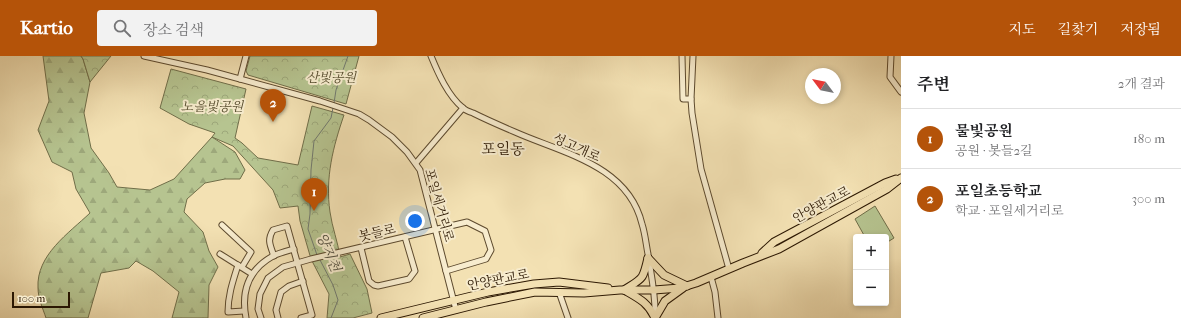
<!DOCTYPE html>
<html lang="ko">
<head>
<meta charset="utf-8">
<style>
  :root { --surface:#fff; --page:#f2f2f2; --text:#202124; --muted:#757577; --line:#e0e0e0; --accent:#b45309 }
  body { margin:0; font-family:"IM FELL French Canon","Noto Serif KR",serif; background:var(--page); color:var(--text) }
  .controls { position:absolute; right:12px; bottom:12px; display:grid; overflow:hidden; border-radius:4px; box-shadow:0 2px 6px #0003 }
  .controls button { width:36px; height:36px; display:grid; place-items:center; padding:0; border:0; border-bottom:1px solid var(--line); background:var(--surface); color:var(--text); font:20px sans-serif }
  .compass { position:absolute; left:805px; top:12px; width:36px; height:36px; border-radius:50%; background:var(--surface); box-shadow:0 2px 6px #0003; rotate:302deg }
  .scale { position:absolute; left:12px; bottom:10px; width:58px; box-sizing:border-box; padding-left:4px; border:2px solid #2b1702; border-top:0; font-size:11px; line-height:14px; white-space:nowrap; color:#2b1702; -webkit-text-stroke:3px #f7ecce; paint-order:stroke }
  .you { position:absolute; left:415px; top:165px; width:14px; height:14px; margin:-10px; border:3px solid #fff; border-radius:50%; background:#1a73e8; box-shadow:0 0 0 6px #1a73e833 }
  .badge { display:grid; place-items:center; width:26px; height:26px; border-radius:50%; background:var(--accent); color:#fff; font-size:13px; font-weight:700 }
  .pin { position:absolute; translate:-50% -33px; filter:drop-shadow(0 1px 2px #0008) }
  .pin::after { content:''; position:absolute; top:21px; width:14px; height:12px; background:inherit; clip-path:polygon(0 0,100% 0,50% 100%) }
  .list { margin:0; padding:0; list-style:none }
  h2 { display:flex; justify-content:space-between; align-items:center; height:52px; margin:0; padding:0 16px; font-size:17px }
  h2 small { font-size:13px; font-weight:400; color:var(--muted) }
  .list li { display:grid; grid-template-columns:26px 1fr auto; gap:12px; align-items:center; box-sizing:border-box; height:60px; padding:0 16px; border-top:1px solid var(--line) }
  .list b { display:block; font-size:15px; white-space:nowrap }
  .list p { margin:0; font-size:13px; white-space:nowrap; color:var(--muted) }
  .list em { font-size:13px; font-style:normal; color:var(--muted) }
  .icon { flex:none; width:22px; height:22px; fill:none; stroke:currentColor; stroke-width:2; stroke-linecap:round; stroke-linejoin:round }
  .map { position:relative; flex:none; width:901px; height:262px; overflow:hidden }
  header { display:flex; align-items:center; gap:24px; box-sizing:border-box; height:56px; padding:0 20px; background:var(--accent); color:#fff }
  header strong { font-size:19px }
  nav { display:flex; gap:22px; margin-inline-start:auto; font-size:14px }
  .search { width:280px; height:36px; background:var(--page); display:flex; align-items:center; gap:10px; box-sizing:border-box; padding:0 14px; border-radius:4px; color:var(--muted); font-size:15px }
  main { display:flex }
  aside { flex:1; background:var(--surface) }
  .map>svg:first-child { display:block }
</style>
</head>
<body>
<header>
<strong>Kartio</strong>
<div class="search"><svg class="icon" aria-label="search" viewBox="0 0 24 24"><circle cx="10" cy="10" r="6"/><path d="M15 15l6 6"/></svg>장소 검색</div>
<nav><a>지도</a><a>길찾기</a><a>저장됨</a></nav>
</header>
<main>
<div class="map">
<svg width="901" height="262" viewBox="0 0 901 262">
  <defs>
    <pattern id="forest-firs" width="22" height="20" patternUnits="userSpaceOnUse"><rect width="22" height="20" fill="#b6c490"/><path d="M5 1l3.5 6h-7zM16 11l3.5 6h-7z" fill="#9da87b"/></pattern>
    <pattern id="park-crowns" width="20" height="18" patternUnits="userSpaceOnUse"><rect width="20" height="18" fill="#b6c490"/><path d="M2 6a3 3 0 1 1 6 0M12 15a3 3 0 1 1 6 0" fill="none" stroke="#9da87b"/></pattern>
  </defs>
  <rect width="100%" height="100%" fill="#f3e1b3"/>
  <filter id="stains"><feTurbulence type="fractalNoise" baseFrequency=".005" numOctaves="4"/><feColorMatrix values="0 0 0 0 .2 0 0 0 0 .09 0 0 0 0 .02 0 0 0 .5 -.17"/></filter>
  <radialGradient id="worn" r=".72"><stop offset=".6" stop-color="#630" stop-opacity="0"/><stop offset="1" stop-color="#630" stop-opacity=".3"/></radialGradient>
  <path fill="#b6c490" stroke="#706e49" d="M 875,150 L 894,182 L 886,187 L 886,181 L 865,181 L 855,163 Z"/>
  <path fill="url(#forest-firs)" stroke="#706e49" d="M 43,0 L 81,0 L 83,3 L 90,26 L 84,57 L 91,92 L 109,117 L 117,131 L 150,134 L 174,123 L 212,81 L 235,96 L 245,114 L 240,123 L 225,123 L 205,127 L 187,143 L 184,156 L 203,176 L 209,195 L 218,211 L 209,229 L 208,262 L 172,262 L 179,236 L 153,215 L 136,205 L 129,212 L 101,217 L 88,262 L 46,262 C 43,253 38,242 38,232 C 36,199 69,177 90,157 L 76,133 L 72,116 L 52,106 L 38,74 L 49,45 Z"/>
  <g fill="url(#park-crowns)" stroke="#706e49">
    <path d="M 81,0 L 111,0 L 90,26 L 83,3 Z"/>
    <path d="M 250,0 L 359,0 L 346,48 L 248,19 L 246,15 Z"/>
    <path d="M 171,13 L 246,33 L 235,82 L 242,87 L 258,102 L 298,109 L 312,50 L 344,59 C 333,91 325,122 330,156 C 332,171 338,186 340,201 L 350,198 L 367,233 L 372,257 L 353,262 L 327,262 L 329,238 L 311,203 L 300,165 L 298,150 L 280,152 L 273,134 L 233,90 L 212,81 L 215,77 L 189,68 L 160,52 Z"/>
  </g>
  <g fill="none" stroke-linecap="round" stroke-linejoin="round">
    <g stroke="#71796f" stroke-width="1">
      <path d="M 334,47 L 336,34 L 348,0"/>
      <path d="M 317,199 L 308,173 L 310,158 L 311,114 L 314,85 L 331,62 L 333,52"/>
      <path d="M 320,204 L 333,229 L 338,244 L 331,262"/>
    </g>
    <defs>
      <g id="minor">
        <path d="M 144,0 L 207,14 L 320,45 L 359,58 L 369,64 L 392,81 L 407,96 L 420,114 L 456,254"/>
        <path d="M 431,0 C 438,17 448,40 463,52 C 465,54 470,56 473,57 C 487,64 501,70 515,76 C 562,97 628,109 642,168 C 645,177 646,188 648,198 C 651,218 656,240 655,261"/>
        <path d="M 682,0 L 683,43 L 691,43"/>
        <path d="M 693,0 L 691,43 L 692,57 L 701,113 L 729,213"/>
        <path d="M 891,0 L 890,21 L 901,36"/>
        <path d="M 240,23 L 246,0"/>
        <path d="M 416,107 L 463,52"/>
        <path d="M 222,169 L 251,196 L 242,211"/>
        <path d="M 361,192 L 369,225 L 374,229 L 378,230 L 409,223 L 415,215 L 405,181"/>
        <path d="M 220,198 L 252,218"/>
        <path d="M 274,200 C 270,189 267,184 273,174 L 287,170 L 312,259 L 301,262"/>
        <path d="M 238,209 C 233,225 228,239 228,256 L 244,255"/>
        <path d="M 711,221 L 715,236 L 718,262"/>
        <path d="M 559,236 L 568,262"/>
        <path d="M 246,262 C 241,236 248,214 273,200 C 279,197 287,195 294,193"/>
        <path d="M 261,262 L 258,253 L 260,238 L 268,222 L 283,211 L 311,203 L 467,166 L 485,175 L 491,194 L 486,203 L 446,215"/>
        <path d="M 278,262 L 276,254 L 281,236 L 289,230 L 303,225"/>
      </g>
      <g id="major">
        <path d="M 762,197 L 774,186 L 885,127 L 896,123"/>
        <path d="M 648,202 L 664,219 L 687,230"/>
        <path d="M 624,234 C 643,222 643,224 648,202"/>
        <path d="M 626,235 C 640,243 648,247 655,262"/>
        <path d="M 381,262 L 488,236 L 534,228 L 559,226 L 608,232"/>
        <path d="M 423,262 L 486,246 L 535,236 L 584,237 L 620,234 L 654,234 L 680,232 L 696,227 L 743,207 L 779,193 L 887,133 L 901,122"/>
        <path d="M 655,262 L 665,245 L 683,232"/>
      </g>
    </defs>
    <use href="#minor" stroke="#5d4a2e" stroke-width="7"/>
    <use href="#major" stroke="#2b1702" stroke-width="9"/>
    <use href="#minor" stroke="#f7ecce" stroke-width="5"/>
    <use href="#major" stroke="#f3e1b3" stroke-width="7"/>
  </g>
  <g text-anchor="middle" stroke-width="4" stroke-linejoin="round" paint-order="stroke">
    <g font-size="13" font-style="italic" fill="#554b2d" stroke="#f7ecce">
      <text x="331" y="26">산빛공원</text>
      <text x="212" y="55">노을빛공원</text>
    </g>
    <g font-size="13" fill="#2b1702" stroke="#f7ecce">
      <text transform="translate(577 91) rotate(24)" y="5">성고개로</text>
      <text transform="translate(821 148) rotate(-28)" y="5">안양판교로</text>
      <text transform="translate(440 149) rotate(74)" y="5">포일세거리로</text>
      <text transform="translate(377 176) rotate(-13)" y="5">봇들로</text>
      <text transform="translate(498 223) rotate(-11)" y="5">안양판교로</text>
    </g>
    <g font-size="14" font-style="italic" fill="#545041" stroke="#f7ecce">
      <text transform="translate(329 196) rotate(67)" y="5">양지천</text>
    </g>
    <g font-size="15" fill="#2b1702" stroke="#f7ecce">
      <text x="503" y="98">포일동</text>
    </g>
  </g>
  <rect width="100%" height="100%" filter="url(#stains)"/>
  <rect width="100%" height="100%" fill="url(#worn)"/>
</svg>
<div class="controls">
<button>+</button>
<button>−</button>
</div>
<svg class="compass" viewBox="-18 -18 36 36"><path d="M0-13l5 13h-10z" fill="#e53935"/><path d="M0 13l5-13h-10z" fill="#757577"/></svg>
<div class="scale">100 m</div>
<div class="you"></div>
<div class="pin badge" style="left:314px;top:155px">1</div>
<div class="pin badge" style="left:273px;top:66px">2</div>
</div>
<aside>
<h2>주변<small>2개 결과</small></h2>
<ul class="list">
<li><span class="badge">1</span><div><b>물빛공원</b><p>공원 · 봇들2길</p></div><em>180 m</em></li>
<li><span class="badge">2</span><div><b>포일초등학교</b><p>학교 · 포일세거리로</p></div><em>300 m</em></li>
</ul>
</aside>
</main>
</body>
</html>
